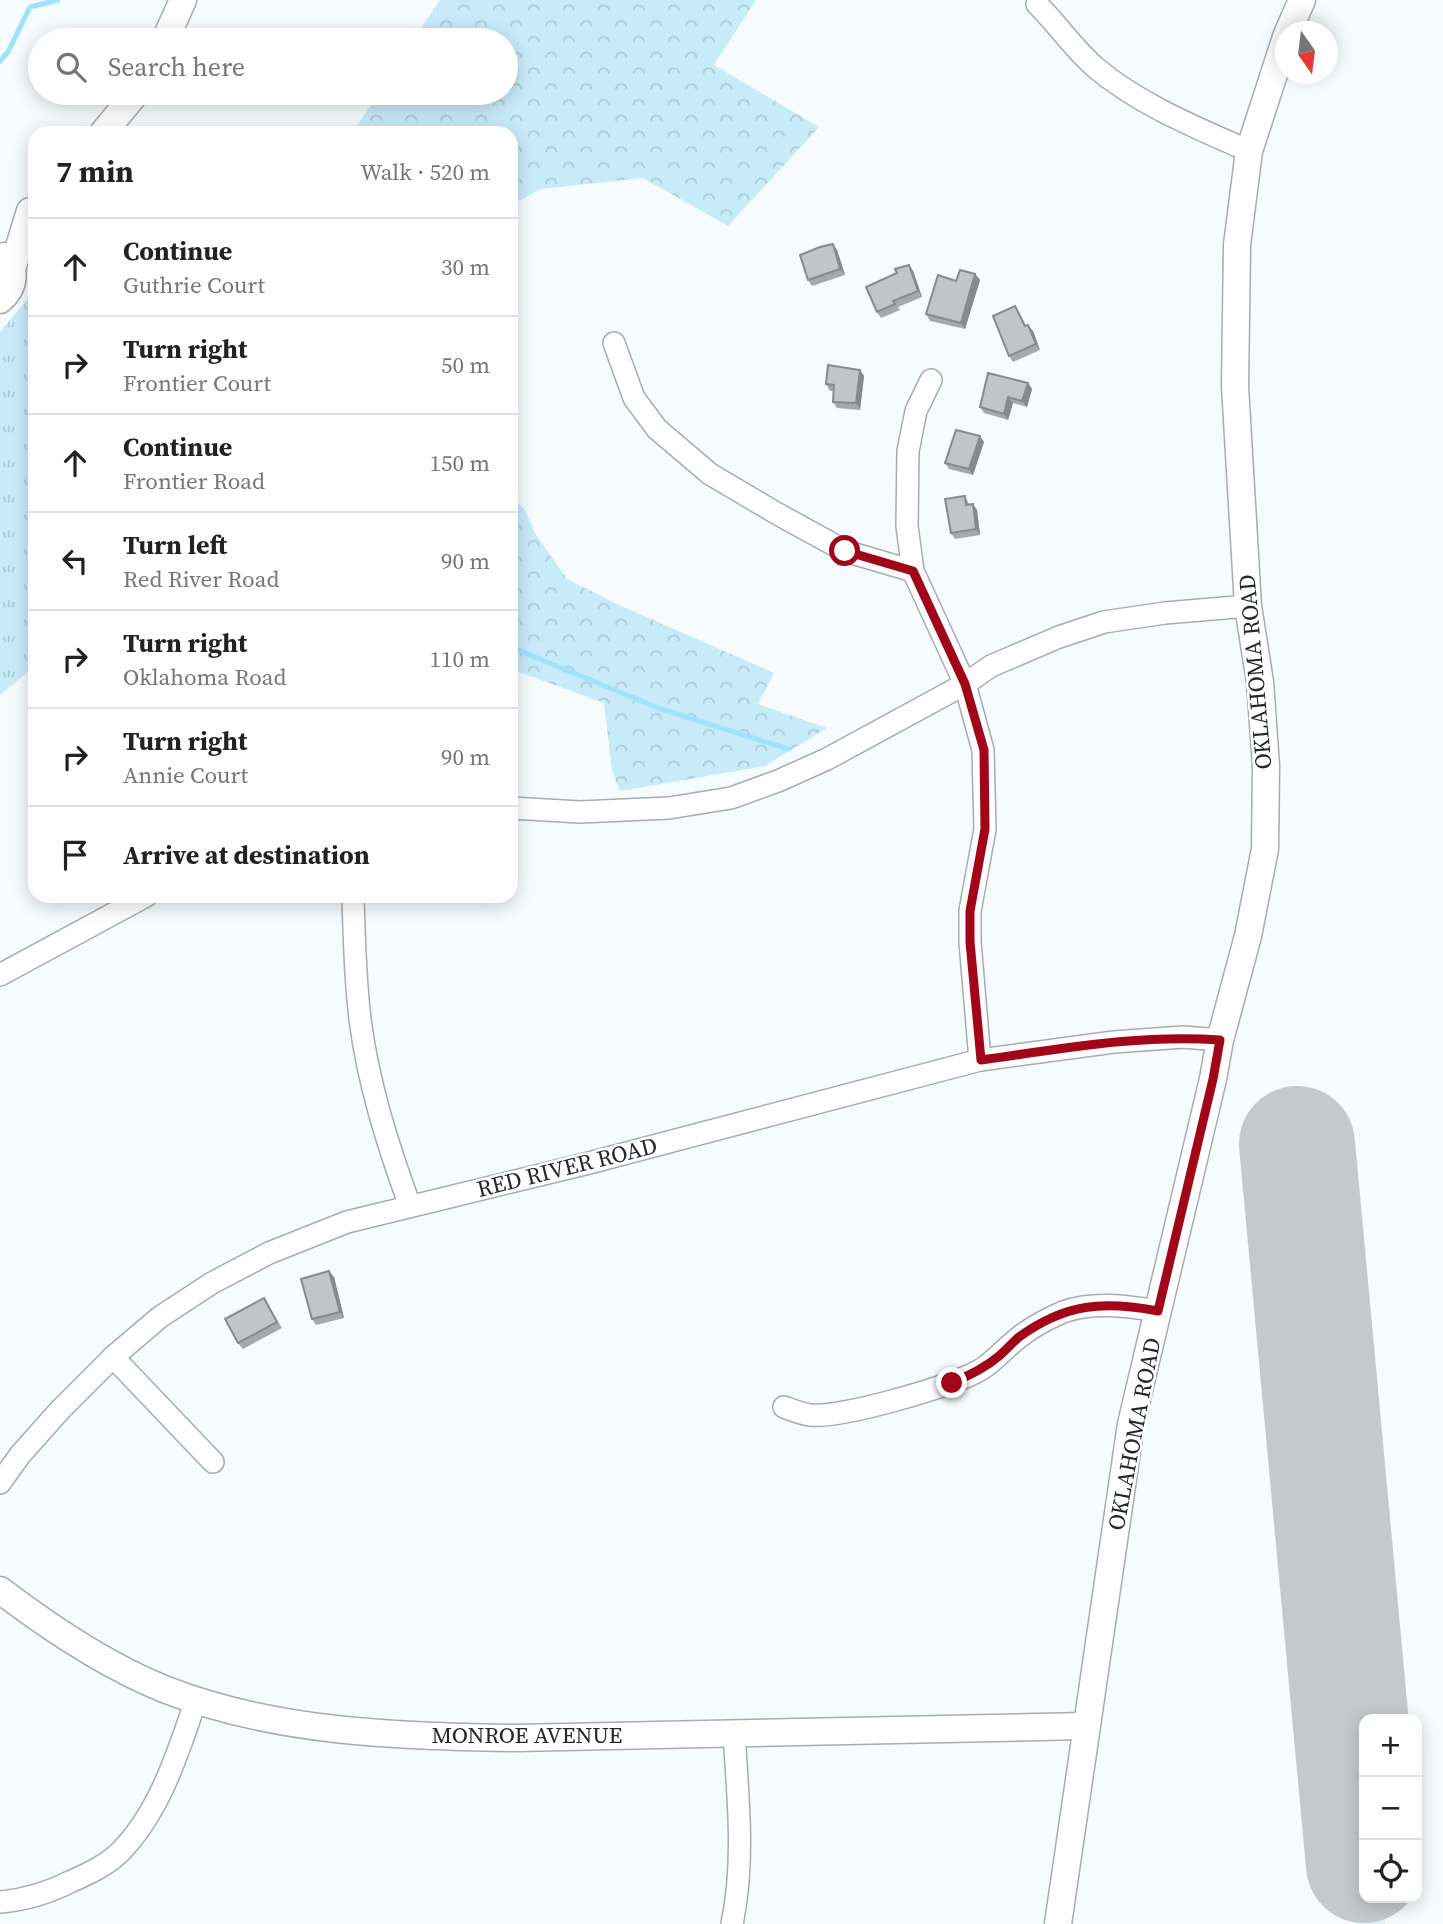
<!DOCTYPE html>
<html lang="en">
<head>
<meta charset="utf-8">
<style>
  :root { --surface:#fff; --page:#f2f2f2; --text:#222; --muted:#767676; --line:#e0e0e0 }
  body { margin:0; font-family:"Source Serif 4",serif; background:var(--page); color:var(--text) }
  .controls { position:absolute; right:21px; bottom:21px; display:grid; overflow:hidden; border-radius:14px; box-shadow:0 4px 18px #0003 }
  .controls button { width:63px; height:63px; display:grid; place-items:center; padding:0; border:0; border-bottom:2px solid var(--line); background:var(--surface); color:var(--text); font:35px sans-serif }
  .compass { position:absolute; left:1275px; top:21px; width:63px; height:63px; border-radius:50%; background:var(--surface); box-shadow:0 4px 18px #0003; rotate:166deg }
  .stop { position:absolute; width:21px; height:21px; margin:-16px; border:5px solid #a20518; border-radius:50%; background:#fff }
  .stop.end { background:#a20518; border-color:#fff; box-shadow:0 2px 7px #0008 }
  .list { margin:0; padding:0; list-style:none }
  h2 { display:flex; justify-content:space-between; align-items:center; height:91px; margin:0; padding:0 28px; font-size:30px }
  h2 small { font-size:23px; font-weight:400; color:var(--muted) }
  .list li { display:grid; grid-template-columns:46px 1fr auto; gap:21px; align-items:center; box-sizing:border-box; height:98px; padding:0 28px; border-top:2px solid var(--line) }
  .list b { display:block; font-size:26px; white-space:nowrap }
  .list p { margin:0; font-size:23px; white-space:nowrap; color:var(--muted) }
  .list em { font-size:23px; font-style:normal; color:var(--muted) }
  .icon { flex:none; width:38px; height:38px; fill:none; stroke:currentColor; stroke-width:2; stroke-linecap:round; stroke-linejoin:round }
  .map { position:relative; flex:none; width:1443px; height:1924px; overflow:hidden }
  .search { position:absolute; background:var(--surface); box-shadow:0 4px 18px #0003; left:28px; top:28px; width:490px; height:77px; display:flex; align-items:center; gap:18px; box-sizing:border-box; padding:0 24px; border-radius:38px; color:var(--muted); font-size:26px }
  .panel { position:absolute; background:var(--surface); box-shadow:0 4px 18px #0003; left:28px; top:126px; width:490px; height:777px; border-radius:21px }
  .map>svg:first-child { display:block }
</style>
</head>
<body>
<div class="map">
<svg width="1443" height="1924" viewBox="0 0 1443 1924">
  <defs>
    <pattern id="forest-crowns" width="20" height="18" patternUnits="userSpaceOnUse" patternTransform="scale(1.75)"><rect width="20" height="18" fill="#c8ebf9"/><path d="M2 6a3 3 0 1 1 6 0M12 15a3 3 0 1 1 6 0" fill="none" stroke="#accad5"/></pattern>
    <pattern id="park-tufts" width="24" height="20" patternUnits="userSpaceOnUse" patternTransform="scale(1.75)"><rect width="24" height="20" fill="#c8ebf9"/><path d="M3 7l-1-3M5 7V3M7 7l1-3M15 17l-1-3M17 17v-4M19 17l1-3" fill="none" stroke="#accad5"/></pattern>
  </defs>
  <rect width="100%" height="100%" fill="#f6fbfe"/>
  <path fill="#e3f0f6" d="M 1285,1139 L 1313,1150 L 1366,1719 L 1364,1719 L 1364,1898 L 1383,1898 L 1385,1924 L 1355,1924 Z"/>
  <g fill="url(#forest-crowns)">
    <path d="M 440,0 L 756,0 L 714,65 L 819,127 L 728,226 L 643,178 L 541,189 L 511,205 L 511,133 L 352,133 L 379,93 L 506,93 L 506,40 L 413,40 Z"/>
    <path d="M 511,496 L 525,510 L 536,535 L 567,579 L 619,605 L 774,673 L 758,704 L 827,728 L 765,766 L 620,791 L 612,771 L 604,703 L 511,669 Z"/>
  </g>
  <path fill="url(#park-tufts)" d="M 35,279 L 35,666 L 0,695 L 0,332 L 31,295 Z"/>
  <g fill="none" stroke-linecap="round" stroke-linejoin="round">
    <g stroke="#a0e2fc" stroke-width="5">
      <path d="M 0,61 L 8,52 L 30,7 L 58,0"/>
      <path d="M 511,647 L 658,708 L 788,749"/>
    </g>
    <path stroke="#c4c9cc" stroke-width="116" d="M 1297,1144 L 1364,1865"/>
    <defs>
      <g id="minor">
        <path d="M 1037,4 C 1058,25 1074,49 1096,68 C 1140,105 1197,128 1249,151"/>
        <path d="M 614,343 L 634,398 L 657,429 L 710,474 L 776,513 L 845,551 L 913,571"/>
        <path d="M 931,380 L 916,411 L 908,451 L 907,526 L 913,571 L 965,684 L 983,750 L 985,829 L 970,911 L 970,942 L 980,1060"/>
        <path d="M 511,808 L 580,812 L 669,808 L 731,798 L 778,781 L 827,759 L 965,684 L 991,666 L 1059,637 L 1104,622 L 1165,613 L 1248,606"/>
        <path d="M 353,896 C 354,937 355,978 360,1019 C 368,1083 388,1146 410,1206"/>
        <path d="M 0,975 L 146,896"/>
        <path d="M 113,1357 L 213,1462"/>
        <path d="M 784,1407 C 792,1410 802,1414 810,1415 C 839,1419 953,1386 980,1370 C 994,1362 1004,1349 1017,1339 C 1030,1328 1047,1319 1063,1312 C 1093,1301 1127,1306 1158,1311"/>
        <path d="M 0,1483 L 20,1455 L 60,1410 L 113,1357 L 160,1317 L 212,1283 L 269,1253 L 347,1222 L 589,1163 L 980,1060 L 1114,1042 L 1183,1037 L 1220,1040"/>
        <path d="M 0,1902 C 25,1900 50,1892 72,1881 C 90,1873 109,1864 122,1850 C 161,1809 178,1752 196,1700"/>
        <path d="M 732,1924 C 745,1862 738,1797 734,1734"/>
      </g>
      <g id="tertiary">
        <path d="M 1288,32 L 1302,0"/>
        <path d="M 165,40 L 183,0"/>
        <path d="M 103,133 L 136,93"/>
        <path d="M 12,269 L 30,211"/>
        <path d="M 0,300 C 15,287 17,271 4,256"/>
        <path d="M 0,1590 C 50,1628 105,1665 164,1689 C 276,1733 398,1736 517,1738 L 1086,1726"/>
        <path d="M 1058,1924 L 1131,1424 L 1213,1079 L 1220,1040 L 1248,936 L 1265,849 L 1266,766 L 1260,682 L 1248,606 L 1235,386 L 1237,245 L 1249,151 L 1286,37"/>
      </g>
    </defs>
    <use href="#minor" stroke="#a7acae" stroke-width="24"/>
    <use href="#tertiary" stroke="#a7acae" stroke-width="29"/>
    <use href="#minor" stroke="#fff" stroke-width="21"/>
    <use href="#tertiary" stroke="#fff" stroke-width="26"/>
  </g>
  <g fill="#a5a9ac">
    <path d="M 833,244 L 837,250 L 845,275 L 812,286 L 808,280 Z"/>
    <path d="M 909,265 L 913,271 L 922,297 L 898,307 L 900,310 L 881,318 L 877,312 Z"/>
    <path d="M 975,274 L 980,280 L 965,329 L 930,321 L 926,314 L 956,281 Z"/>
    <path d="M 1015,306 L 1026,326 L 1033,331 L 1040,350 L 1013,362 L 1009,356 Z"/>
    <path d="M 860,370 L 864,376 L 860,410 L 837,408 L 833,402 L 833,391 L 830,391 L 826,384 Z"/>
    <path d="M 1028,383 L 1032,389 L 1027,407 L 1013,403 L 1008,420 L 984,413 L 980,407 Z"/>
    <path d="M 984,442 L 973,475 L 949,469 L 945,463 Z"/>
    <path d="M 965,496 L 969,504 L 977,510 L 980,535 L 955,539 L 951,533 Z"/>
    <path d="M 334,1277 L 344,1318 L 316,1325 L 312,1319 Z"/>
    <path d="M 264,1298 L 282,1328 L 243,1349 L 238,1343 Z"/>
  </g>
  <g fill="#868a8c">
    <path d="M 833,244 L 837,250 L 845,275 L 840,269 Z"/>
    <path d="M 909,265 L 913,271 L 922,297 L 918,291 Z"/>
    <path d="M 975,274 L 980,280 L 965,329 L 961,323 Z"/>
    <path d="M 1028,325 L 1033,331 L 1040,350 L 1036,344 Z"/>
    <path d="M 860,370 L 864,376 L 860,410 L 856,403 Z"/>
    <path d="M 1028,383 L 1032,389 L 1027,407 L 1022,401 Z"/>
    <path d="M 1008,397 L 1013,403 L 1008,420 L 1004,414 Z"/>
    <path d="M 980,436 L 984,442 L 973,475 L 969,469 Z"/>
    <path d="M 973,504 L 977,510 L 980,535 L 976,529 Z"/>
    <path d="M 329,1271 L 334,1277 L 344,1318 L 340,1312 Z"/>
  </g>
  <g fill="#c0c5c8" stroke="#868a8c" stroke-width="2">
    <path d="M 833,244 L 840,269 L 808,280 L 800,255 L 820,247 Z"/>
    <path d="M 909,265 L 918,291 L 893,301 L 895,304 L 877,312 L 866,287 L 897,273 L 895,269 Z"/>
    <path d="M 960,270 L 975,274 L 961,323 L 926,314 L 938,275 L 956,281 Z"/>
    <path d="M 1015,306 L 1025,326 L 1028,325 L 1036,344 L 1009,356 L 993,316 Z"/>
    <path d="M 828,365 L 860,370 L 856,403 L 833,402 L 834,385 L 826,384 Z"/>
    <path d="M 988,373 L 1028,383 L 1022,401 L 1008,397 L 1004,414 L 980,407 Z"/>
    <path d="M 956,430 L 980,436 L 969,469 L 945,463 Z"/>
    <path d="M 965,496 L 966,505 L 973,504 L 976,529 L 951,533 L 945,499 Z"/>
    <path d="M 329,1271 L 340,1312 L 312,1319 L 301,1279 Z"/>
    <path d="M 264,1298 L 277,1322 L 238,1343 L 225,1319 Z"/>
  </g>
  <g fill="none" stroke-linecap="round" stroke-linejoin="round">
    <path stroke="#a20518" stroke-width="9" d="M 845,551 L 913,571 L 965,684 L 984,750 L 985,829 L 970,911 L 970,942 L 981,1060 C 1060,1049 1140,1034 1220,1040 L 1213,1079 L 1158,1311 C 1103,1301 1066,1303 1019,1337 C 1012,1343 1006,1350 999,1356 C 985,1368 969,1375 952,1383"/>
  </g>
  <g text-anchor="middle" stroke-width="5" stroke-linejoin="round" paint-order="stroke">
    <g font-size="23" fill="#252728" stroke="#fff">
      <text transform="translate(1255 672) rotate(-95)" y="8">OKLAHOMA ROAD</text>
      <text transform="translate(567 1167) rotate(-14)" y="8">RED RIVER ROAD</text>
      <text transform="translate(1134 1434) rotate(-79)" y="8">OKLAHOMA ROAD</text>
      <text x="527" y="1743">MONROE AVENUE</text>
    </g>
  </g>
</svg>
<div class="controls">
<button>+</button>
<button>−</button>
<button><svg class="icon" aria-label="locate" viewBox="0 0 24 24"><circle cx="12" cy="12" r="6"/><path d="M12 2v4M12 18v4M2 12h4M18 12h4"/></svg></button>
</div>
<svg class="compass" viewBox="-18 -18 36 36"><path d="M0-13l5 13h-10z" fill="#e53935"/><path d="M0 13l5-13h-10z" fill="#767676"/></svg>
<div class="stop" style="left:845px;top:551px"></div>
<div class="stop end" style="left:952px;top:1383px"></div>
<div class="search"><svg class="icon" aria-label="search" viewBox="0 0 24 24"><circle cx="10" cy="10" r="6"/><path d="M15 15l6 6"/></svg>Search here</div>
<section class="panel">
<h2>7 min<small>Walk · 520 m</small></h2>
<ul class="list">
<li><svg class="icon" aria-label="ahead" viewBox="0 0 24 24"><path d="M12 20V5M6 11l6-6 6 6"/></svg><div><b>Continue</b><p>Guthrie Court</p></div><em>30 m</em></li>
<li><svg class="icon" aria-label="right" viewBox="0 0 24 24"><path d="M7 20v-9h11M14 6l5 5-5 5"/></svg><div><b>Turn right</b><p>Frontier Court</p></div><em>50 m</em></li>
<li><svg class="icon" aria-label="ahead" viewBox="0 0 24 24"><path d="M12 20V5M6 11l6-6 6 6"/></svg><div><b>Continue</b><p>Frontier Road</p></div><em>150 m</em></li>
<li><svg class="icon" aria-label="left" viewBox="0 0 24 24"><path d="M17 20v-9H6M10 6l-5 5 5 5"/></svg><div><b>Turn left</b><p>Red River Road</p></div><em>90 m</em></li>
<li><svg class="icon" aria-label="right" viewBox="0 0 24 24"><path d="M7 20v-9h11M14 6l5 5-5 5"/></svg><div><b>Turn right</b><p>Oklahoma Road</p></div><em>110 m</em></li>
<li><svg class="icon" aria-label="right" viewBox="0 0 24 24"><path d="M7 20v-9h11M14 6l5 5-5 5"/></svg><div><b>Turn right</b><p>Annie Court</p></div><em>90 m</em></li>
<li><svg class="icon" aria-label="arrive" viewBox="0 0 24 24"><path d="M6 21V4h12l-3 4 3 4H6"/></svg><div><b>Arrive at destination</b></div></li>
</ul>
</section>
</div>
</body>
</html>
